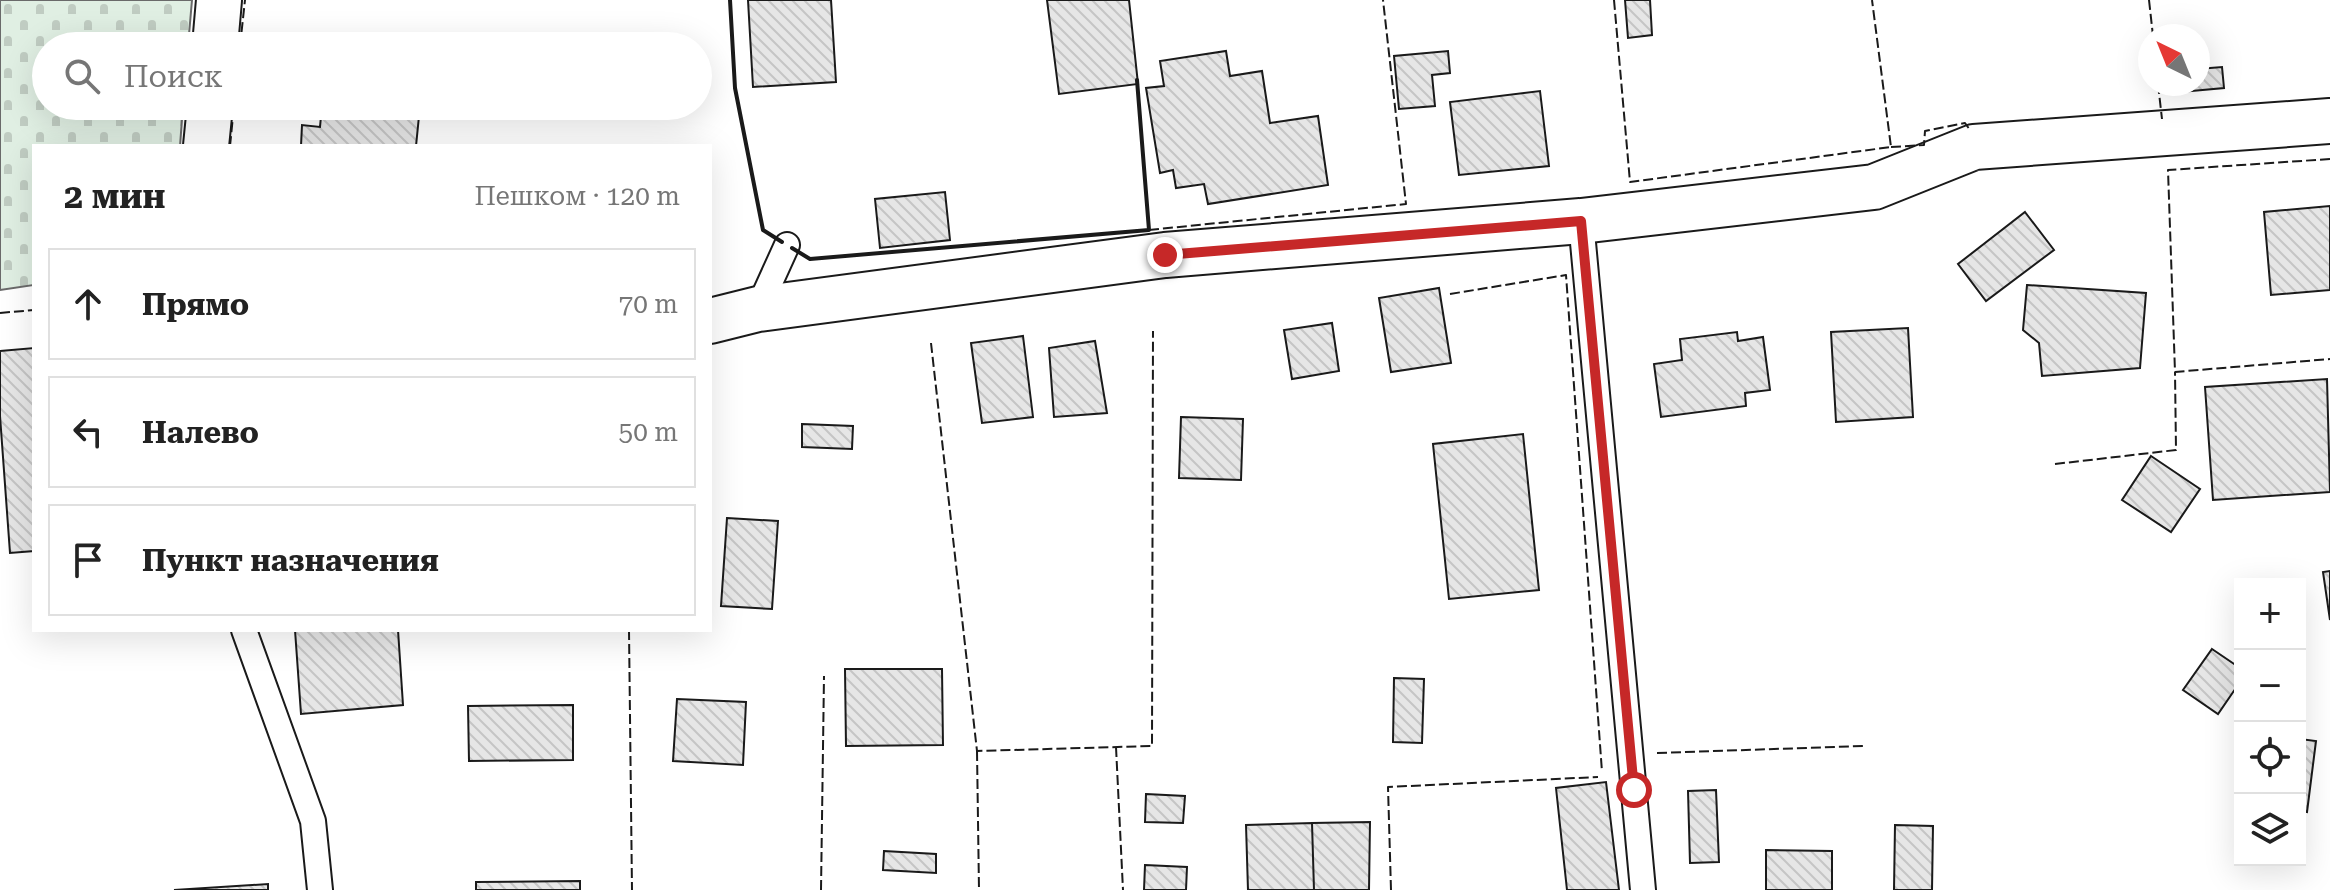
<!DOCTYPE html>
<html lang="ru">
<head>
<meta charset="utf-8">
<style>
  :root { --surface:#fff; --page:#f2f2f2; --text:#222; --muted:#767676; --line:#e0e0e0 }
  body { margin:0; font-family:"Roboto Serif",serif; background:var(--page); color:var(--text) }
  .controls { position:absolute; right:24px; bottom:24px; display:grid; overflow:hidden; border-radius:0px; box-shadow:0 8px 32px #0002 }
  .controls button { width:72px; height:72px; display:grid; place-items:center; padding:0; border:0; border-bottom:2px solid var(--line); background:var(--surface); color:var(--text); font:40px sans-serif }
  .compass { position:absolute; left:2138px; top:24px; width:72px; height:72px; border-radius:50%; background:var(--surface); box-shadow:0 8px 32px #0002; rotate:317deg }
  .stop { position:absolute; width:24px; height:24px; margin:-18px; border:6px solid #c62828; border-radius:50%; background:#fff }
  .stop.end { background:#c62828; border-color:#fff; box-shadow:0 2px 8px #0008 }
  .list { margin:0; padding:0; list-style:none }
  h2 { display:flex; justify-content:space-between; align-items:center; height:104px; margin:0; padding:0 32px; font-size:34px }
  h2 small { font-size:26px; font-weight:400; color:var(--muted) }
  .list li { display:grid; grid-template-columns:52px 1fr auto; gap:24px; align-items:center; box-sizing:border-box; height:112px; margin:0 16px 16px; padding:0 16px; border:2px solid var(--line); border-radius:0px }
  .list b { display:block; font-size:30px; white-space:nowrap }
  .list em { font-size:26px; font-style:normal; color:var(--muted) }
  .icon { flex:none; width:44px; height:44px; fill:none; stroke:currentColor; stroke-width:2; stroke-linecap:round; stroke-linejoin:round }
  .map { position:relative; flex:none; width:2330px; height:890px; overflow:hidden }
  .search { position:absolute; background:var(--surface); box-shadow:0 8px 32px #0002; left:32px; top:32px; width:680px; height:88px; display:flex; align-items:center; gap:20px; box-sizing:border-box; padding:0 28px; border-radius:44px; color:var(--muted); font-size:30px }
  .panel { position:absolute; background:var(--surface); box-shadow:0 8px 32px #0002; left:32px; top:144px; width:680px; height:488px; border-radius:0px }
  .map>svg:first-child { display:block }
</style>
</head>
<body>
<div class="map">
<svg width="2330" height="890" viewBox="0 0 2330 890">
  <defs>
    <pattern id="cemetery-stones" width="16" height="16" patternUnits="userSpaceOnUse" patternTransform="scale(2)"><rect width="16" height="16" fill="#e0efe3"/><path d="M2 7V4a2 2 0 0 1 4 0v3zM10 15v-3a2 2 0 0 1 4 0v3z" fill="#c0ccc2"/></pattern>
    <pattern id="building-back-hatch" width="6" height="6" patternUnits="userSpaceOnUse" patternTransform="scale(2)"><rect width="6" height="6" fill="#e6e6e6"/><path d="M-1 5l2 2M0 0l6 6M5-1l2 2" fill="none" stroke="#c5c5c5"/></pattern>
  </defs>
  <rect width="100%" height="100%" fill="#fff"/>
  <path fill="url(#cemetery-stones)" stroke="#6a6a6a" stroke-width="2" d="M 0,0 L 192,0 L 188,46 L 46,46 L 46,106 L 183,106 L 180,146 L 34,146 L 34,285 L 0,290 Z"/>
  <g fill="url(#building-back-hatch)" stroke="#1a1a1a" stroke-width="2">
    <path d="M 748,0 L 831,0 L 836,82 L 753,87 Z"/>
    <path d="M 1047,0 L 1129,0 L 1138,84 L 1059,94 Z"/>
    <path d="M 1625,0 L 1650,0 L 1652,35 L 1628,38 Z"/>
    <path d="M 1226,51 L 1230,76 L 1262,71 L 1270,123 L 1318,116 L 1328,185 L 1208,204 L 1204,184 L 1176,188 L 1173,170 L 1160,173 L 1146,88 L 1164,86 L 1160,61 Z"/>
    <path d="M 1448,51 L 1450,73 L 1432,75 L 1435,106 L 1399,109 L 1394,56 Z"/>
    <path d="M 2222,67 L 2224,88 L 2170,93 L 2169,84 L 2198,84 L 2198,69 Z"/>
    <path d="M 1540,91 L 1549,166 L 1459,175 L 1450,102 Z"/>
    <path d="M 322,106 L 420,106 L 416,146 L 301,146 L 302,125 L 320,127 Z"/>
    <path d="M 945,192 L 950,240 L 880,248 L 875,199 Z"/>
    <path d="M 2330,206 L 2330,290 L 2271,295 L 2264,212 Z"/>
    <path d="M 2025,212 L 2054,250 L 1986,301 L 1958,264 Z"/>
    <path d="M 2027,285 L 2146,293 L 2140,368 L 2042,376 L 2039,343 L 2023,330 Z"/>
    <path d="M 1439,288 L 1451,363 L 1391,372 L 1379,298 Z"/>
    <path d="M 1332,323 L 1339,371 L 1292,379 L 1284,330 Z"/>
    <path d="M 1908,328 L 1913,417 L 1836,422 L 1831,332 Z"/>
    <path d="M 1737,332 L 1738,341 L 1763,337 L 1770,390 L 1745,393 L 1746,406 L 1661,417 L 1654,364 L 1682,360 L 1680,339 Z"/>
    <path d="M 1023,336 L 1033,417 L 982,423 L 971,343 Z"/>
    <path d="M 1095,341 L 1107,413 L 1054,417 L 1049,348 Z"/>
    <path d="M 34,348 L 34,551 L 10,553 L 0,416 L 0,351 Z"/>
    <path d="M 2327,379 L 2330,492 L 2213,500 L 2205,387 Z"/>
    <path d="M 1181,417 L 1243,419 L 1241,480 L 1179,478 Z"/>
    <path d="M 802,424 L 853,426 L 852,449 L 802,447 Z"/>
    <path d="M 1523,434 L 1539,590 L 1449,599 L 1433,444 Z"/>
    <path d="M 2151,456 L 2200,489 L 2171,532 L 2122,500 Z"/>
    <path d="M 727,518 L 778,521 L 772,609 L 721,606 Z"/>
    <path d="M 2330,571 L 2330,620 L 2323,572 Z"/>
    <path d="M 295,630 L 398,630 L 403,705 L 301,714 Z"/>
    <path d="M 2212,649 L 2240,668 L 2240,682 L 2218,714 L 2183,690 Z"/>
    <path d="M 845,669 L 942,669 L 943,745 L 846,746 Z"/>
    <path d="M 1394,678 L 1424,679 L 1422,743 L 1393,742 Z"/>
    <path d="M 677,699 L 746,702 L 743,765 L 673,761 Z"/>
    <path d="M 573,705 L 573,760 L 469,761 L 468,706 Z"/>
    <path d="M 2300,739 L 2316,741 L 2307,812 L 2300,811 Z"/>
    <path d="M 1606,782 L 1619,890 L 1567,890 L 1556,788 Z"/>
    <path d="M 1716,790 L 1719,862 L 1690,863 L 1688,791 Z"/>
    <path d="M 1146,794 L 1185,796 L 1183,823 L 1145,822 Z"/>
    <path d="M 1370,822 L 1369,890 L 1312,890 L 1312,823 Z"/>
    <path d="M 1312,823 L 1314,890 L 1248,890 L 1246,825 Z"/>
    <path d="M 1895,825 L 1933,826 L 1932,890 L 1894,890 Z"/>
    <path d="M 1766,850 L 1832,851 L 1832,890 L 1766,890 Z"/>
    <path d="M 884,851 L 936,854 L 936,873 L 883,870 Z"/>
    <path d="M 1145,865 L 1187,867 L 1186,890 L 1144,890 Z"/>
    <path d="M 580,881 L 580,890 L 476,890 L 476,882 Z"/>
    <path d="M 268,884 L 268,890 L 174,890 Z"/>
  </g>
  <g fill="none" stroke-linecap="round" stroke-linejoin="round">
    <defs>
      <g id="lane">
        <path d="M 1581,221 L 1643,890"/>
        <path d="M 758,309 L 787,245"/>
        <path d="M 244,630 L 313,821 L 320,890"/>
      </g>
      <g id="street">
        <path d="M 215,46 L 219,0"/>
        <path d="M 206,146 L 210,106"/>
        <path d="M 710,321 L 758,309 L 1165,255 L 1581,221 L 1874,187 L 1974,147 L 2330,121"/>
      </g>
    </defs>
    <use href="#lane" stroke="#1a1a1a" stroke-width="28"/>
    <use href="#street" stroke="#1a1a1a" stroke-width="48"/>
    <use href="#lane" stroke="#fff" stroke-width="24"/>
    <use href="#street" stroke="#fff" stroke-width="44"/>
    <g stroke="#1a1a1a" stroke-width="2" stroke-dasharray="10 4" stroke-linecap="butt">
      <path d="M 1614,0 L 1630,182 L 1891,147 L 1872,0"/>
      <path d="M 2149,0 L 2153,36"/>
      <path d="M 240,46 L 245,0"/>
      <path d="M 2158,84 L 2162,119"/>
      <path d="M 230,146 L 234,106"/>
      <path d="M 1891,147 L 1924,145 L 1925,131 L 1965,123 L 1970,130"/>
      <path d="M 2330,159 L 2168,170 L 2175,372 L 2330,359"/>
      <path d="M 1149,230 L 1406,204 L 1383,0"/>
      <path d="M 1450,294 L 1566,275 L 1602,772"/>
      <path d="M 0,313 L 34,310"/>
      <path d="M 931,343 L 977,751 L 1152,746 L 1153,331"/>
      <path d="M 2055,464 L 2176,450 L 2175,372"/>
      <path d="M 629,630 L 632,890"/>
      <path d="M 1116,747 L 1123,890"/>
      <path d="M 977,751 L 979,890"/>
      <path d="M 1657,753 L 1863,746"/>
      <path d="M 821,890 L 824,676"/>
      <path d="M 1391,890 L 1388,787 L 1598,777"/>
    </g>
    <g stroke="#1a1a1a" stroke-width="4">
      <path d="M 730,0 L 735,88 L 763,230 L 782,242"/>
      <path d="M 792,248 L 810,259 L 1149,230 L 1137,80"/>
    </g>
  </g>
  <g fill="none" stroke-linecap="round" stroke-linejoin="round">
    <path stroke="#c62828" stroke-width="10" d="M 1165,255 L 1581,221 L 1634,790"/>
  </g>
</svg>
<div class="controls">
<button>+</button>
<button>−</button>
<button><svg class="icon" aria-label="locate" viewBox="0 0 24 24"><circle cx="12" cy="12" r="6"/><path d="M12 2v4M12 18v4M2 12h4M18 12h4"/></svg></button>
<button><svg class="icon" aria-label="layers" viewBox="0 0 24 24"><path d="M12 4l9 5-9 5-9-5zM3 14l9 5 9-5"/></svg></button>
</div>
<svg class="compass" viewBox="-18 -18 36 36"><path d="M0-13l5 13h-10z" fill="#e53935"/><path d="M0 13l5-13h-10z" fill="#767676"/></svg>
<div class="stop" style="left:1634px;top:790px"></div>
<div class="stop end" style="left:1165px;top:255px"></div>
<div class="search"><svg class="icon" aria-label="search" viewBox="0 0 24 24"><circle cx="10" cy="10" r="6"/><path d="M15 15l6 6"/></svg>Поиск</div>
<section class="panel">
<h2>2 мин<small>Пешком · 120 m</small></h2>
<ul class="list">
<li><svg class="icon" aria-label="ahead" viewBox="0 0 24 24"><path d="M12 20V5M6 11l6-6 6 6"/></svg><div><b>Прямо</b></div><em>70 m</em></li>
<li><svg class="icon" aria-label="left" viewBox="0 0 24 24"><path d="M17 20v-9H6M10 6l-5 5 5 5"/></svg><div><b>Налево</b></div><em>50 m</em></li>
<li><svg class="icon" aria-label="arrive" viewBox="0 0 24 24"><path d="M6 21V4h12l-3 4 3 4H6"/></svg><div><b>Пункт назначения</b></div></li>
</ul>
</section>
</div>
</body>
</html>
